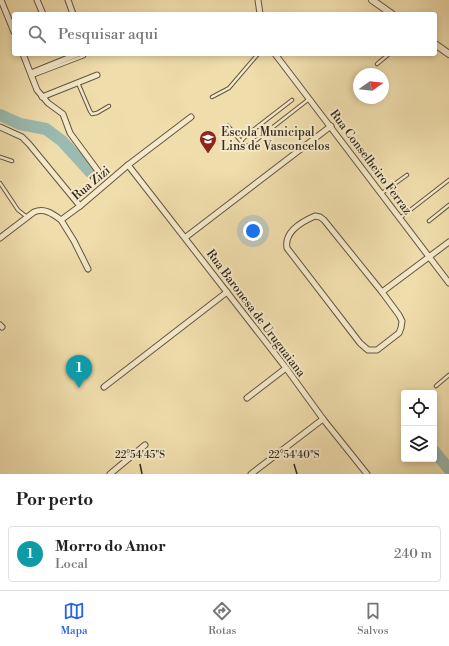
<!DOCTYPE html>
<html lang="pt">
<head>
<meta charset="utf-8">
<style>
  :root { --surface:#fff; --page:#f6f6f6; --text:#222; --muted:#767676; --line:#e0e0e0; --accent:#2563eb }
  body { margin:0; font-family:"Libre Bodoni",serif; background:var(--page); color:var(--text) }
  .controls { position:absolute; right:12px; bottom:12px; display:grid; overflow:hidden; border-radius:4px; box-shadow:0 2px 6px #0003 }
  .controls button { width:36px; height:36px; display:grid; place-items:center; padding:0; border:0; border-bottom:1px solid var(--line); background:var(--surface); color:var(--text); font:20px sans-serif }
  .compass { position:absolute; left:353px; top:68px; width:36px; height:36px; border-radius:50%; background:var(--surface); box-shadow:0 2px 6px #0003; rotate:75deg }
  .you { position:absolute; left:253px; top:231px; width:14px; height:14px; margin:-10px; border:3px solid #fff; border-radius:50%; background:#1a73e8; box-shadow:0 0 0 6px #1a73e833 }
  .badge { display:grid; place-items:center; width:26px; height:26px; border-radius:50%; background:var(--accent); color:#fff; font-size:13px; font-weight:700 }
  .pin { position:absolute; translate:-50% -33px; filter:drop-shadow(0 1px 2px #0008) }
  .pin::after { content:''; position:absolute; top:21px; width:14px; height:12px; background:inherit; clip-path:polygon(0 0,100% 0,50% 100%) }
  .list { margin:0; padding:0; list-style:none }
  h2 { display:flex; justify-content:space-between; align-items:center; height:52px; margin:0; padding:0 16px; font-size:17px }
  h2 small { font-size:13px; font-weight:400; color:var(--muted) }
  .list li { display:grid; grid-template-columns:26px 1fr auto; gap:12px; align-items:center; box-sizing:border-box; height:56px; margin:0 8px 8px; padding:0 8px; border:1px solid var(--line); border-radius:4px }
  .list b { display:block; font-size:15px; white-space:nowrap }
  .list p { margin:0; font-size:13px; white-space:nowrap; color:var(--muted) }
  .list em { font-size:13px; font-style:normal; color:var(--muted) }
  .icon { flex:none; width:22px; height:22px; fill:none; stroke:currentColor; stroke-width:2; stroke-linecap:round; stroke-linejoin:round }
  .map { position:relative; flex:none; width:449px; height:474px; overflow:hidden }
  .search { position:absolute; background:var(--surface); box-shadow:0 2px 6px #0003; left:12px; right:12px; top:12px; height:44px; display:flex; align-items:center; gap:10px; box-sizing:border-box; padding:0 14px; border-radius:4px; color:var(--muted); font-size:15px }
  .sheet { height:116px; background:var(--surface) }
  nav { display:flex; justify-content:space-around; align-items:center; box-sizing:border-box; height:56px; border-top:1px solid var(--line); background:var(--surface); font-size:11px; color:var(--muted) }
  nav a { display:grid; justify-items:center; gap:2px }
  nav .on { color:var(--accent) }
  .map>svg:first-child { display:block }
</style>
</head>
<body>
<div class="map">
<svg width="449" height="474" viewBox="0 0 449 474">
  <rect width="100%" height="100%" fill="#f0ddac"/>
  <filter id="stains"><feTurbulence type="fractalNoise" baseFrequency=".005" numOctaves="4"/><feColorMatrix values="0 0 0 0 .2 0 0 0 0 .09 0 0 0 0 .02 0 0 0 .5 -.17"/></filter>
  <radialGradient id="worn" r=".72"><stop offset=".6" stop-color="#630" stop-opacity="0"/><stop offset="1" stop-color="#630" stop-opacity=".3"/></radialGradient>
  <g fill="none" stroke-linecap="round" stroke-linejoin="round">
    <g stroke="#9bbbb1" stroke-width="12">
      <path d="M 0,115 L 20,124 L 46,129 L 62,141 L 93,175"/>
      <path d="M 434,451 L 449,469"/>
    </g>
    <defs>
      <g id="service">
        <path d="M 377,64 L 389,54"/>
        <path d="M 32,76 L 84,56"/>
        <path d="M 78,83 L 90,111 L 92,114 L 97,113 L 109,106"/>
        <path d="M 212,97 L 229,88 L 258,54"/>
        <path d="M 228,126 L 245,146 L 250,145 L 309,99"/>
        <path d="M 241,141 L 248,134 L 292,100"/>
        <path d="M 0,157 L 12,161"/>
        <path d="M 0,183 L 18,210 L 27,217"/>
        <path d="M 382,193 L 407,175"/>
        <path d="M 400,218 L 449,180"/>
        <path d="M 429,221 L 449,205"/>
        <path d="M 436,386 L 449,375"/>
      </g>
      <g id="minor">
        <path d="M 1,0 L 14,32"/>
        <path d="M 37,0 L 43,14"/>
        <path d="M 68,0 L 73,14"/>
        <path d="M 258,0 L 260,14"/>
        <path d="M 23,54 L 37,90 L 48,103 L 63,114 L 70,133 L 98,171"/>
        <path d="M 275,54 L 449,283"/>
        <path d="M 31,73 L 78,54"/>
        <path d="M 42,97 L 97,75"/>
        <path d="M 0,127 L 22,137 L 29,144 L 80,206"/>
        <path d="M 128,165 L 286,368 L 323,419 L 367,474"/>
        <path d="M 315,216 L 320,217 L 324,220 L 382,292 L 399,315 L 402,321 L 401,328 L 399,333 L 377,350 L 368,350 L 360,343 L 287,248 C 284,232 301,222 315,216 Z"/>
        <path d="M 61,220 L 74,241 L 88,269"/>
        <path d="M 186,237 L 331,126"/>
        <path d="M 0,238 L 34,212 C 44,208 52,213 61,220 L 80,206 L 128,165 L 191,117"/>
        <path d="M 382,292 L 449,242"/>
        <path d="M 0,325 L 2,327"/>
        <path d="M 104,387 L 227,292"/>
        <path d="M 247,398 L 286,368"/>
        <path d="M 110,474 L 145,445"/>
        <path d="M 251,474 L 323,419"/>
      </g>
      <g id="tertiary">
        <path d="M 372,0 L 392,14"/>
        <path d="M 435,44 L 449,54"/>
      </g>
    </defs>
    <use href="#service" stroke="#625642" stroke-width="4.5"/>
    <use href="#minor" stroke="#625642" stroke-width="7"/>
    <use href="#tertiary" stroke="#625642" stroke-width="8"/>
    <use href="#service" stroke="#f5e9c9" stroke-width="2.5"/>
    <use href="#minor" stroke="#f5e9c9" stroke-width="5"/>
    <use href="#tertiary" stroke="#f5e9c9" stroke-width="6"/>
  </g>
  <path fill="none" stroke="#33291e" stroke-width="1.5" d="M 140,464 L 142,474M 294,464 L 297,474"/>
  <defs>
    <symbol id="school-pin" viewBox="-11 -11 22 30"><path d="M0 17L-7.5 6A9.5 9.5 0 1 1 7.5 6Z" fill="#8f2418" stroke="#f5e9c9"/><path d="M0-5L7-2L0 1L-7-2ZM-4 1L0 2.5L4 1V4Q0 6-4 4Z" fill="#fff"/></symbol>
  </defs>
  <g fill-rule="evenodd">
    <use href="#school-pin" x="198" y="129" width="20" height="27"/>
  </g>
  <g text-anchor="middle" stroke-width="4" stroke-linejoin="round" paint-order="stroke">
    <g font-size="12" fill="#33291e" stroke="#f5e9c9" text-anchor="start">
      <text x="221" y="136">Escola Municipal<tspan x="221" dy="14">Lins de Vasconcelos</tspan></text>
    </g>
    <g font-size="12" fill="#33291e" stroke="#f5e9c9">
      <text transform="translate(371 162) rotate(53)" y="4">Rua Conselheiro Ferraz</text>
      <text transform="translate(91 183) rotate(-40)" y="4">Rua Zizi</text>
      <text transform="translate(256 313) rotate(53)" y="4">Rua Baronesa de Uruguaiana</text>
    </g>
  </g>
  <g font-size="10" text-anchor="middle" fill="#33291e" stroke="#f5e9c9" stroke-width="4" stroke-linejoin="round" paint-order="stroke">
    <text x="140" y="458">22°54'45"S</text>
    <text x="294" y="458">22°54'40"S</text>
  </g>
  <rect width="100%" height="100%" filter="url(#stains)"/>
  <rect width="100%" height="100%" fill="url(#worn)"/>
</svg>
<div class="controls">
<button><svg class="icon" aria-label="locate" viewBox="0 0 24 24"><circle cx="12" cy="12" r="6"/><path d="M12 2v4M12 18v4M2 12h4M18 12h4"/></svg></button>
<button><svg class="icon" aria-label="layers" viewBox="0 0 24 24"><path d="M12 4l9 5-9 5-9-5zM3 14l9 5 9-5"/></svg></button>
</div>
<svg class="compass" viewBox="-18 -18 36 36"><path d="M0-13l5 13h-10z" fill="#e53935"/><path d="M0 13l5-13h-10z" fill="#767676"/></svg>
<div class="you"></div>
<div class="pin badge" style="left:79px;top:388px;background:#0f9aa8">1</div>
<div class="search"><svg class="icon" aria-label="search" viewBox="0 0 24 24"><circle cx="10" cy="10" r="6"/><path d="M15 15l6 6"/></svg>Pesquisar aqui</div>
</div>
<section class="sheet">
<h2>Por perto<small></small></h2>
<ul class="list">
<li><span class="badge" style="background:#0f9aa8">1</span><div><b>Morro do Amor</b><p>Local</p></div><em>240 m</em></li>
</ul>
</section>
<nav>
<a class="on"><svg class="icon" aria-label="map" viewBox="0 0 24 24"><path d="M3 6l6-2 6 2 6-2v14l-6 2-6-2-6 2zM9 4v14M15 6v14"/></svg>Mapa</a>
<a><svg class="icon" aria-label="directions" viewBox="0 0 24 24"><path d="M12 3l9 9-9 9-9-9zM9 14v-3h6M13 9l2 2-2 2"/></svg>Rotas</a>
<a><svg class="icon" aria-label="saved" viewBox="0 0 24 24"><path d="M7 4h10v16l-5-4-5 4z"/></svg>Salvos</a>
</nav>
</body>
</html>
